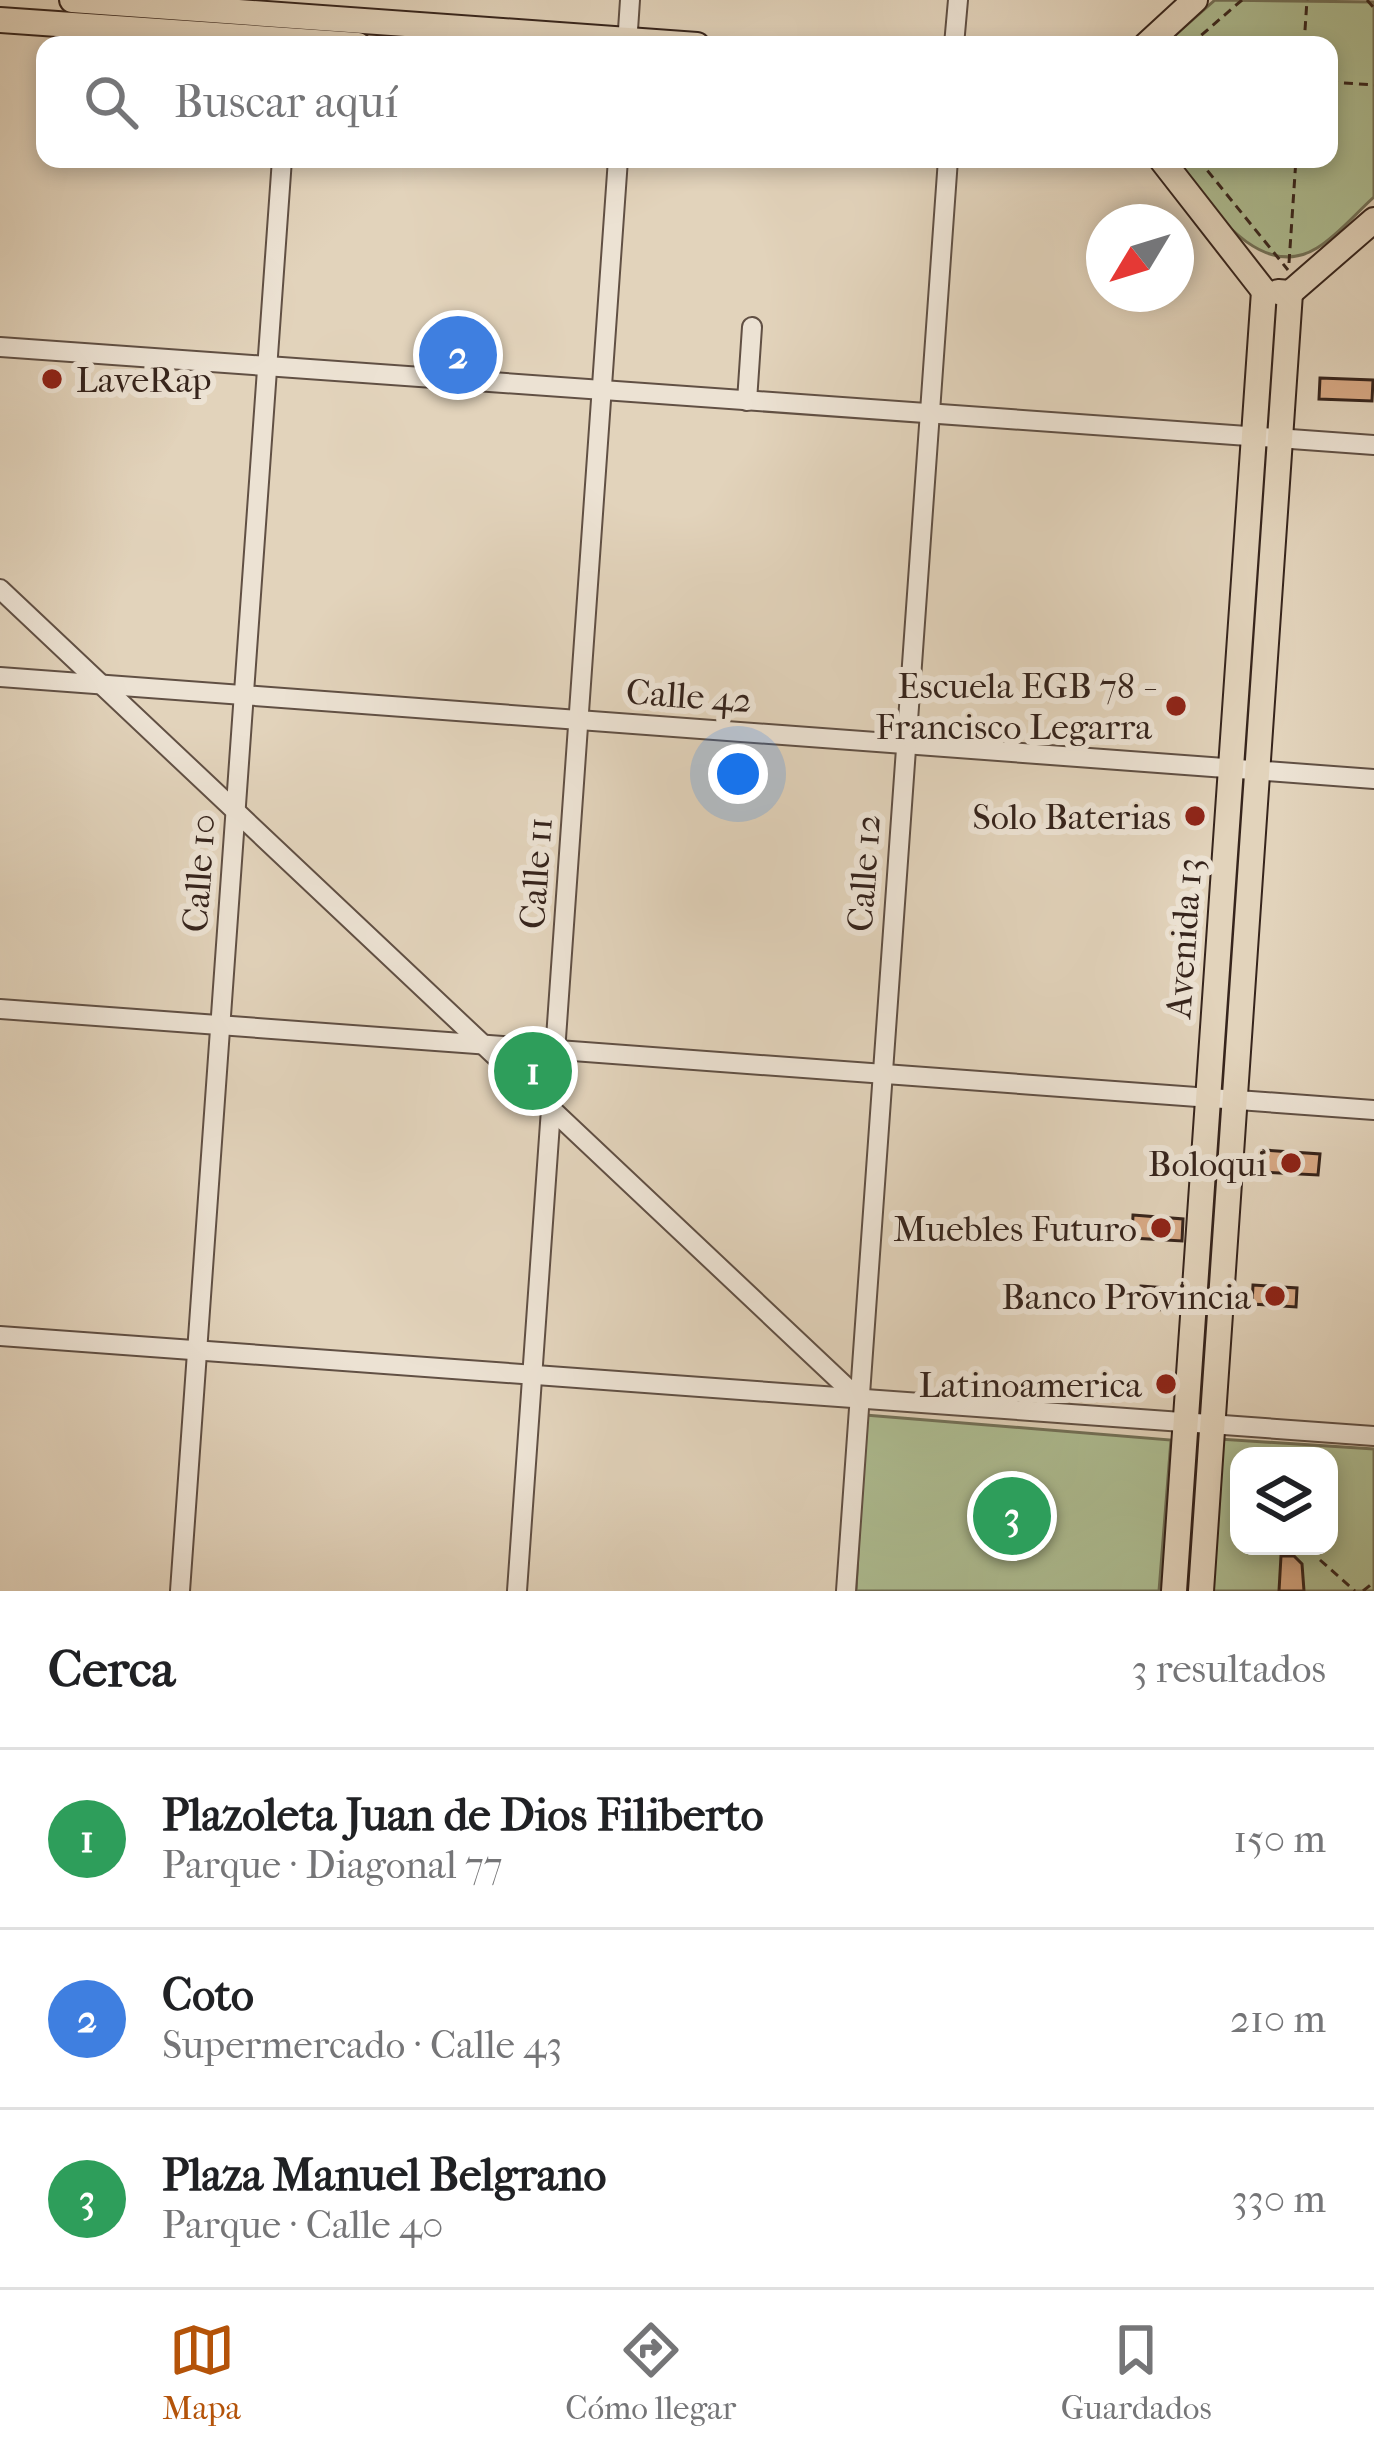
<!DOCTYPE html>
<html lang="es">
<head>
<meta charset="utf-8">
<style>
  :root { --surface:#fff; --page:#f6f6f6; --text:#202124; --muted:#757577; --line:#e0e0e0; --accent:#b45309 }
  body { margin:0; font-family:"IM FELL French Canon",serif; background:var(--page); color:var(--text) }
  .controls { position:absolute; right:36px; bottom:36px; display:grid; overflow:hidden; border-radius:24px; box-shadow:0 6px 18px #0003 }
  .controls button { width:108px; height:108px; display:grid; place-items:center; padding:0; border:0; border-bottom:3px solid var(--line); background:var(--surface); color:var(--text); font:60px sans-serif }
  .compass { position:absolute; left:1086px; top:204px; width:108px; height:108px; border-radius:50%; background:var(--surface); box-shadow:0 6px 18px #0003; rotate:232deg }
  .you { position:absolute; left:738px; top:774px; width:42px; height:42px; margin:-30px; border:9px solid #fff; border-radius:50%; background:#1a73e8; box-shadow:0 0 0 18px #1a73e833 }
  .badge { display:grid; place-items:center; width:78px; height:78px; border-radius:50%; background:var(--accent); color:#fff; font-size:39px; font-weight:700 }
  .pin { position:absolute; translate:-50% -50%; border:6px solid #fff; box-shadow:0 3px 12px #0006 }
  .list { margin:0; padding:0; list-style:none }
  h2 { display:flex; justify-content:space-between; align-items:center; height:156px; margin:0; padding:0 48px; font-size:51px }
  h2 small { font-size:39px; font-weight:400; color:var(--muted) }
  .list li { display:grid; grid-template-columns:78px 1fr auto; gap:36px; align-items:center; box-sizing:border-box; height:180px; padding:0 48px; border-top:3px solid var(--line) }
  .list b { display:block; font-size:45px; white-space:nowrap }
  .list p { margin:0; font-size:39px; white-space:nowrap; color:var(--muted) }
  .list em { font-size:39px; font-style:normal; color:var(--muted) }
  .icon { flex:none; width:66px; height:66px; fill:none; stroke:currentColor; stroke-width:2; stroke-linecap:round; stroke-linejoin:round }
  .map { position:relative; flex:none; width:1374px; height:1591px; overflow:hidden }
  .search { position:absolute; background:var(--surface); box-shadow:0 6px 18px #0003; left:36px; right:36px; top:36px; height:132px; display:flex; align-items:center; gap:30px; box-sizing:border-box; padding:0 42px; border-radius:24px; color:var(--muted); font-size:45px }
  .sheet { height:696px; background:var(--surface) }
  nav { display:flex; justify-content:space-around; align-items:center; box-sizing:border-box; height:168px; border-top:3px solid var(--line); background:var(--surface); font-size:33px; color:var(--muted) }
  nav a { display:grid; justify-items:center; gap:6px }
  nav .on { color:var(--accent) }
  .map>svg:first-child { display:block }
</style>
</head>
<body>
<div class="map">
<svg width="1374" height="1591" viewBox="0 0 1374 1591">
  <rect width="100%" height="100%" fill="#e2d3bb"/>
  <filter id="stains"><feTurbulence type="fractalNoise" baseFrequency=".00167" numOctaves="4"/><feColorMatrix values="0 0 0 0 .2 0 0 0 0 .09 0 0 0 0 .02 0 0 0 .5 -.17"/></filter>
  <radialGradient id="worn" r=".72"><stop offset=".6" stop-color="#630" stop-opacity="0"/><stop offset="1" stop-color="#630" stop-opacity=".3"/></radialGradient>
  <g fill="#aebe93" stroke="#727158" stroke-width="3" fill-rule="evenodd">
    <path d="M 1215,0 L 1374,2 L 1374,197 C 1356,213 1338,235 1317,248 C 1257,285 1205,198 1171,159 L 1329,159 L 1329,45 L 1164,45 Z"/>
    <path d="M 865,1415 L 1171,1440 L 1159,1591 L 856,1591 Z"/>
    <path d="M 1219,1439 L 1374,1449 L 1374,1591 L 1209,1591 ZM 1239,1456 L 1329,1456 L 1329,1546 L 1239,1546 Z"/>
  </g>
  <g fill="#d9aa86" stroke="#36241c" stroke-width="3">
    <path d="M 1320,378 L 1373,380 L 1372,401 L 1319,399 Z"/>
    <path d="M 1264,1150 L 1320,1154 L 1318,1175 L 1263,1172 Z"/>
    <path d="M 1133,1215 L 1183,1219 L 1182,1241 L 1132,1238 Z"/>
    <path d="M 1253,1285 L 1297,1288 L 1296,1307 L 1252,1304 Z"/>
    <path d="M 1141,1286 L 1178,1289 L 1177,1311 L 1139,1308 Z"/>
    <path d="M 1281,1556 L 1294,1556 L 1302,1564 L 1304,1591 L 1279,1591 Z"/>
  </g>
  <g fill="none" stroke-linecap="round" stroke-linejoin="round">
    <defs>
      <g id="minor">
        <path d="M 627,45 L 630,0"/>
        <path d="M 954,45 L 958,0"/>
        <path d="M 0,347 L 1374,445"/>
        <path d="M 747,401 L 752,327"/>
        <path d="M 0,589 L 859,1399"/>
        <path d="M 0,677 L 1374,779"/>
        <path d="M 0,1009 L 1374,1110"/>
        <path d="M 0,1336 L 1374,1436"/>
        <path d="M 180,1591 L 282,159"/>
        <path d="M 517,1591 L 618,159"/>
        <path d="M 846,1591 L 948,159"/>
      </g>
      <g id="major">
        <path d="M 72,0 L 697,45"/>
        <path d="M 0,20 L 358,45"/>
        <path d="M 1146,45 L 1195,0"/>
        <path d="M 1161,159 L 1264,291"/>
        <path d="M 1278,292 L 1290,293 L 1374,220"/>
        <path d="M 1174,1591 L 1264,291"/>
        <path d="M 1201,1591 L 1290,293"/>
      </g>
    </defs>
    <use href="#minor" stroke="#615044" stroke-width="22"/>
    <use href="#major" stroke="#36241c" stroke-width="28"/>
    <g stroke="#36241c" stroke-width="3" stroke-dasharray="9 6" stroke-linecap="butt">
      <path d="M 1367,0 L 1374,8"/>
      <path d="M 1190,45 L 1242,0"/>
      <path d="M 1304,45 L 1307,0"/>
      <path d="M 1329,82 L 1374,85"/>
      <path d="M 1198,159 L 1288,270"/>
      <path d="M 1289,263 L 1296,159"/>
      <path d="M 1320,1560 L 1355,1591"/>
      <path d="M 1363,1591 L 1374,1582"/>
    </g>
    <use href="#minor" stroke="#ece2d3" stroke-width="18"/>
    <use href="#major" stroke="#e2d3bb" stroke-width="24"/>
  </g>
  <g fill="#8f2418" stroke="#ece2d3" stroke-width="4.5">
    <circle cx="52" cy="379" r="12"/>
    <circle cx="1176" cy="706" r="12"/>
    <circle cx="1195" cy="816" r="12"/>
    <circle cx="1291" cy="1163" r="12"/>
    <circle cx="1161" cy="1228" r="12"/>
    <circle cx="1275" cy="1296" r="12"/>
    <circle cx="1166" cy="1384" r="12"/>
  </g>
  <g text-anchor="middle" stroke-width="12" stroke-linejoin="round" paint-order="stroke">
    <g font-size="36" fill="#36241c" stroke="#ece2d3" text-anchor="end">
      <text x="76" y="392" text-anchor="start">LaveRap</text>
      <text x="1152" y="698">Escuela EGB 78 -<tspan x="1152" dy="41">Francisco Legarra</tspan></text>
      <text x="1171" y="829">Solo Baterias</text>
      <text x="1267" y="1176">Boloqui</text>
      <text x="1137" y="1241">Muebles Futuro</text>
      <text x="1251" y="1309">Banco Provincia</text>
      <text x="1142" y="1397">Latinoamerica</text>
    </g>
    <g font-size="36" fill="#36241c" stroke="#ece2d3">
      <text transform="translate(689 695) rotate(4)" y="13">Calle 42</text>
      <text transform="translate(198 873) rotate(-86)" y="13">Calle 10</text>
      <text transform="translate(535 873) rotate(-86)" y="13">Calle 11</text>
      <text transform="translate(863 873) rotate(-86)" y="13">Calle 12</text>
      <text transform="translate(1183 938) rotate(-86)" y="13">Avenida 13</text>
    </g>
  </g>
  <rect width="100%" height="100%" filter="url(#stains)"/>
  <rect width="100%" height="100%" fill="url(#worn)"/>
</svg>
<div class="controls">
<button><svg class="icon" aria-label="layers" viewBox="0 0 24 24"><path d="M12 4l9 5-9 5-9-5zM3 14l9 5 9-5"/></svg></button>
</div>
<svg class="compass" viewBox="-18 -18 36 36"><path d="M0-13l5 13h-10z" fill="#e53935"/><path d="M0 13l5-13h-10z" fill="#757577"/></svg>
<div class="you"></div>
<div class="pin badge" style="left:533px;top:1071px;background:#2e9e5b">1</div>
<div class="pin badge" style="left:458px;top:355px;background:#3f7fe0">2</div>
<div class="pin badge" style="left:1012px;top:1516px;background:#2e9e5b">3</div>
<div class="search"><svg class="icon" aria-label="search" viewBox="0 0 24 24"><circle cx="10" cy="10" r="6"/><path d="M15 15l6 6"/></svg>Buscar aquí</div>
</div>
<section class="sheet">
<h2>Cerca<small>3 resultados</small></h2>
<ul class="list">
<li><span class="badge" style="background:#2e9e5b">1</span><div><b>Plazoleta Juan de Dios Filiberto</b><p>Parque · Diagonal 77</p></div><em>150 m</em></li>
<li><span class="badge" style="background:#3f7fe0">2</span><div><b>Coto</b><p>Supermercado · Calle 43</p></div><em>210 m</em></li>
<li><span class="badge" style="background:#2e9e5b">3</span><div><b>Plaza Manuel Belgrano</b><p>Parque · Calle 40</p></div><em>330 m</em></li>
</ul>
</section>
<nav>
<a class="on"><svg class="icon" aria-label="map" viewBox="0 0 24 24"><path d="M3 6l6-2 6 2 6-2v14l-6 2-6-2-6 2zM9 4v14M15 6v14"/></svg>Mapa</a>
<a><svg class="icon" aria-label="directions" viewBox="0 0 24 24"><path d="M12 3l9 9-9 9-9-9zM9 14v-3h6M13 9l2 2-2 2"/></svg>Cómo llegar</a>
<a><svg class="icon" aria-label="saved" viewBox="0 0 24 24"><path d="M7 4h10v16l-5-4-5 4z"/></svg>Guardados</a>
</nav>
</body>
</html>
